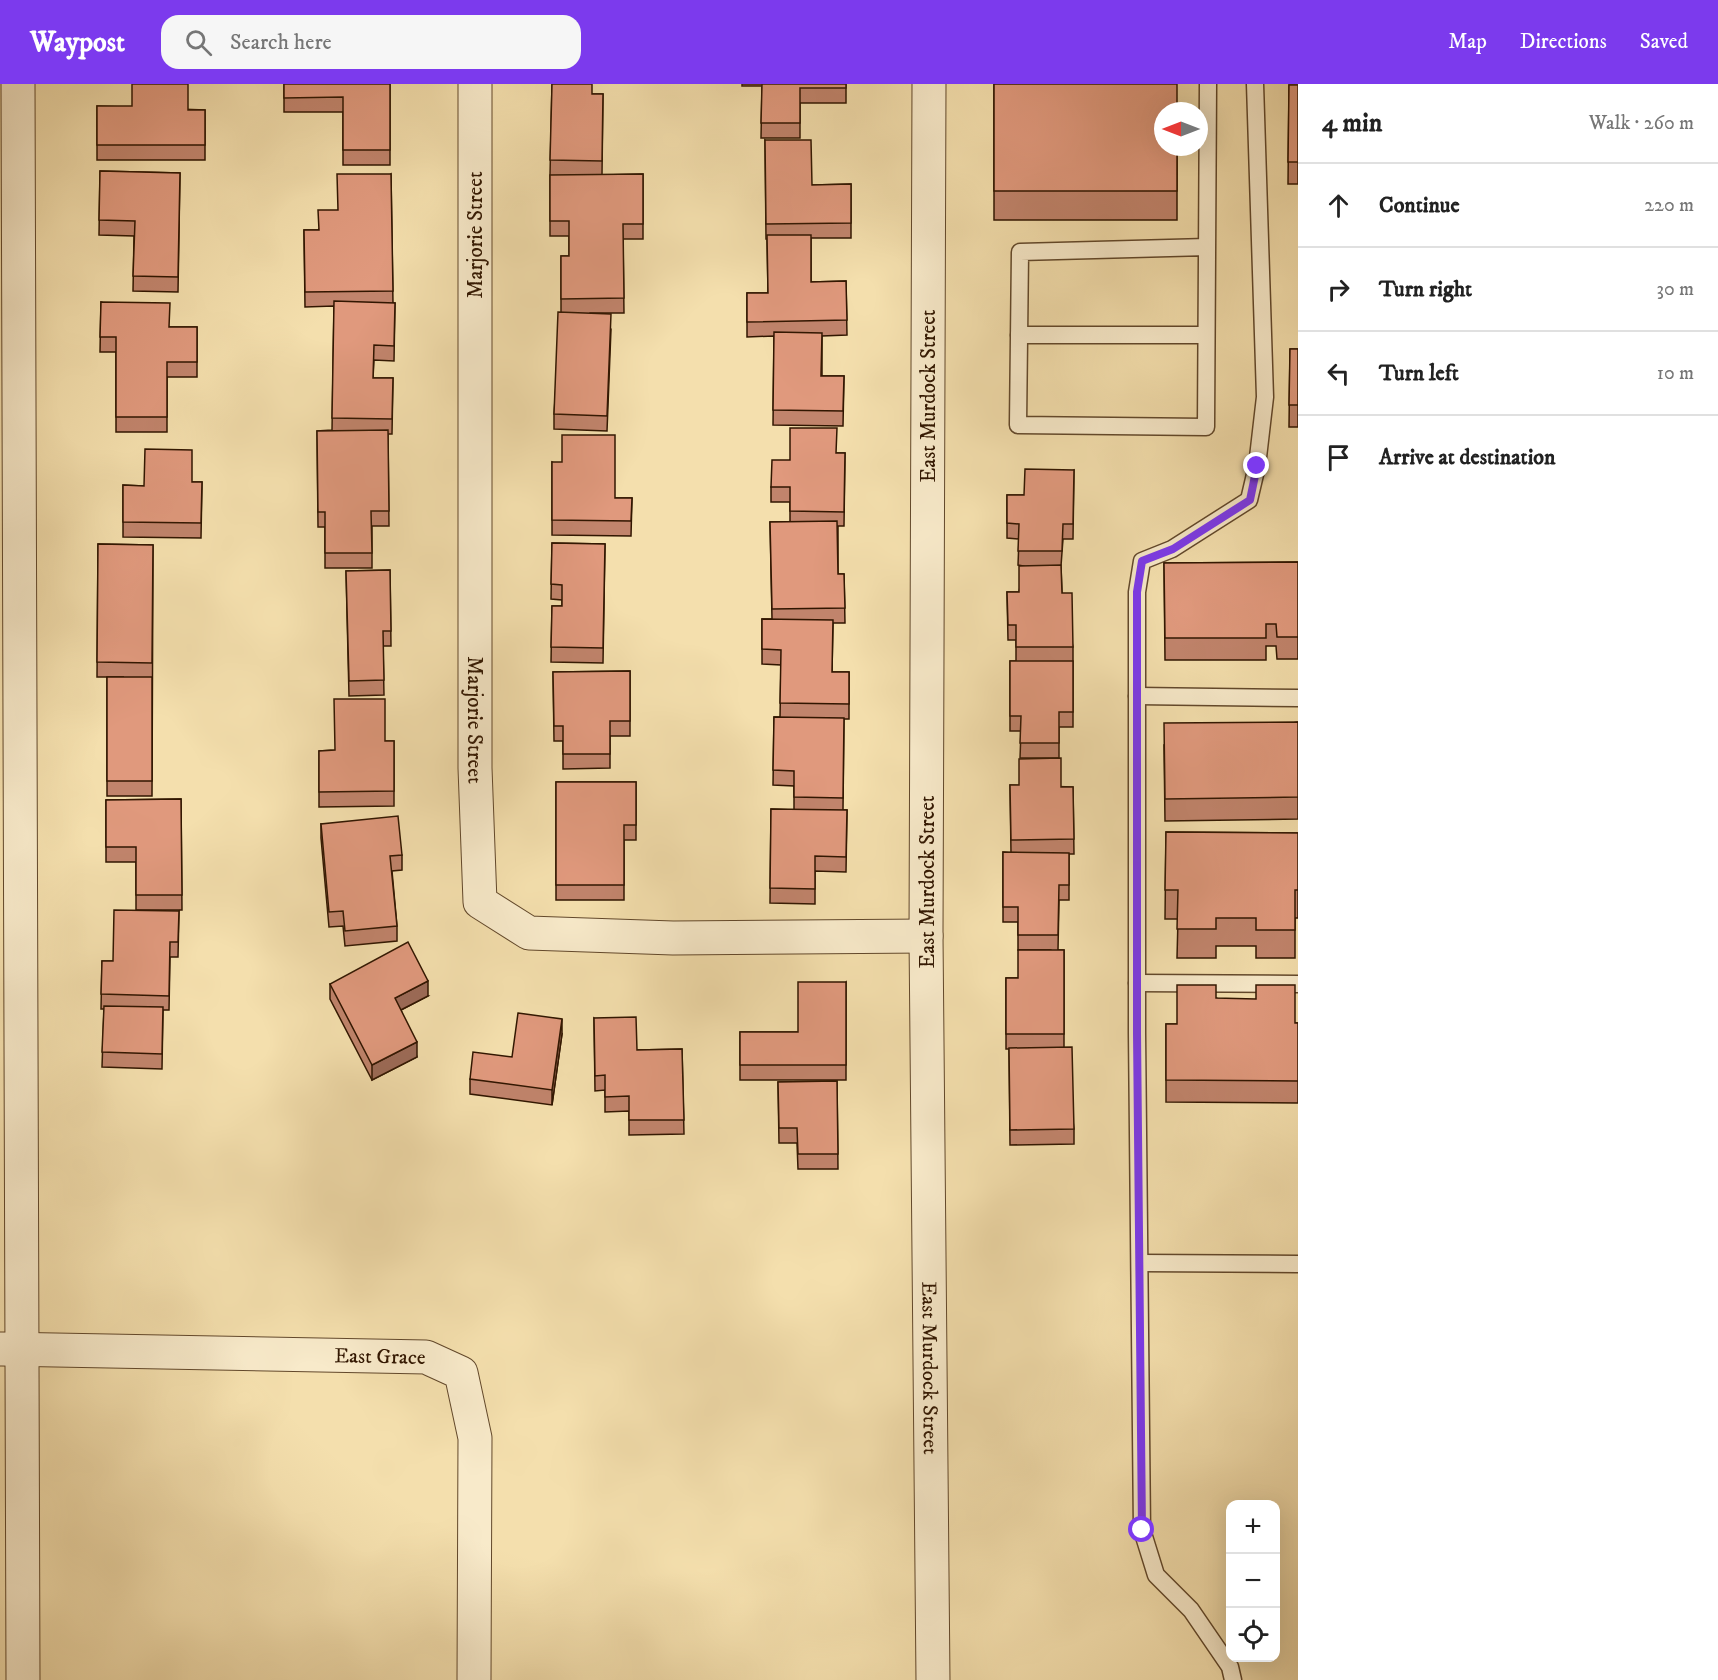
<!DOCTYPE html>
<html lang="en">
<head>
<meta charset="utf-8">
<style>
  :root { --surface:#fff; --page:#f6f6f6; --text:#222; --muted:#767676; --line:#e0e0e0; --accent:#7c3aed }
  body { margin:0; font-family:"IM FELL DW Pica",serif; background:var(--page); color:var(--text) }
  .controls { position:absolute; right:18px; bottom:18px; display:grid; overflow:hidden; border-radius:12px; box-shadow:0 6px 24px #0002 }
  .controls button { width:54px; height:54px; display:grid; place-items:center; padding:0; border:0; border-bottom:2px solid var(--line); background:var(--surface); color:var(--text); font:30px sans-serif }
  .compass { position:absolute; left:1154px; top:18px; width:54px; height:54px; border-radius:50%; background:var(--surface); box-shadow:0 6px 24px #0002; rotate:270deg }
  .stop { position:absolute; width:18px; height:18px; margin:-14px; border:4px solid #7c3aed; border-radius:50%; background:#fff }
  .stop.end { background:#7c3aed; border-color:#fff; box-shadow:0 2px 6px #0008 }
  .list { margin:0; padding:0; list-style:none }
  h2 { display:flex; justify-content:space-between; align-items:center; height:78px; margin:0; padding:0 24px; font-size:26px }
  h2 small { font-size:20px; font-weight:400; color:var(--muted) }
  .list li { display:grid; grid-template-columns:39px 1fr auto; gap:18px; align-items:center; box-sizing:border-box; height:84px; padding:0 24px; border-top:2px solid var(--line) }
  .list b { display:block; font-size:22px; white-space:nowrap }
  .list em { font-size:20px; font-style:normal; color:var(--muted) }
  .icon { flex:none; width:33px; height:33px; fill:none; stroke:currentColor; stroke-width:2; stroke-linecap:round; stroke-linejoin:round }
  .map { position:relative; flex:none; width:1298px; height:1596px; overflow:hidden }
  header { display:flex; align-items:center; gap:36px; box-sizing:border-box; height:84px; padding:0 30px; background:var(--accent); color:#fff }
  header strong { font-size:28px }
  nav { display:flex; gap:33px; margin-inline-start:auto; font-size:21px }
  .search { width:420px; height:54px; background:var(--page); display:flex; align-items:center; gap:15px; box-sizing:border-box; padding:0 21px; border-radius:18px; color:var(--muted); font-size:22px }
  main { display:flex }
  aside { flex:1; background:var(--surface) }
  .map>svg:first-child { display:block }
</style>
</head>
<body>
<header>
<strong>Waypost</strong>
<div class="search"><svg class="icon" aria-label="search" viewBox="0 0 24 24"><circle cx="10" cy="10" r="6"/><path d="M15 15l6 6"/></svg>Search here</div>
<nav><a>Map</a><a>Directions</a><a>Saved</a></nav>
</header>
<main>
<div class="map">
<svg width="1298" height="1596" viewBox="0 0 1298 1596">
  <rect width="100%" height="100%" fill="#f4dfad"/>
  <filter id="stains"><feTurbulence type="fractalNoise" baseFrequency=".00333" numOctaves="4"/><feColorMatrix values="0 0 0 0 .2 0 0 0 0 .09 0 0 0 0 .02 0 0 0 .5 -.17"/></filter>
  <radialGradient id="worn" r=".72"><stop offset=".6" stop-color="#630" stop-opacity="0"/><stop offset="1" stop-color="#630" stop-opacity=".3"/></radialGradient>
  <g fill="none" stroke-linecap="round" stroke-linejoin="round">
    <defs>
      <g id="lane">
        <path d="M 1207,163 L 1020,168 L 1018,341 L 1206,343 L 1208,0"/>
        <path d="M 1019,251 L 1206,251"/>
        <path d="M 1137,612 L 1298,614"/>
        <path d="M 1137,899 L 1298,900"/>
        <path d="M 1140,1179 L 1298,1180"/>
        <path d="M 1233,1596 L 1230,1583 L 1191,1526 L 1156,1491 L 1142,1446 L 1137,949 L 1137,508 L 1142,477 L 1172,465 L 1249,416 L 1257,382 L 1265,313 L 1255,0"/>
      </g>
      <g id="street">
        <path d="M 18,0 L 23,1596"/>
        <path id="s1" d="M 475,0 L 475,684 L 480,818 L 529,849 L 673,854 L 926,852"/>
        <path id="s2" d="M 929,0 L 926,852 L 933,1596"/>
        <path id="s3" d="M 2,1265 L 426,1273 L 461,1289 L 475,1354 L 474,1596"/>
      </g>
    </defs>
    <use href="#lane" stroke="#62482b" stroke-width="19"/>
    <use href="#street" stroke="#62482b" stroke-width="35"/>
    <use href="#lane" stroke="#f8eaca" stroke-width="16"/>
    <use href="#street" stroke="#f8eaca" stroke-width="33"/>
  </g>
  <g fill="#c1846c" stroke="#311600" stroke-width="1.5">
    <path d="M 284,0 L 390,0 L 390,81 L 343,81 L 343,28 L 284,28 Z"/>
    <path d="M 552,0 L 592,10 L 603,10 L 602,91 L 643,90 L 643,155 L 623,155 L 624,229 L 591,229 L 611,245 L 607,347 L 554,345 L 554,330 L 561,228 L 561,172 L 569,172 L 569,152 L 550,152 L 550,91 Z"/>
    <path d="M 742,0 L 846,0 L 846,19 L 800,19 L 800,54 L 761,54 L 762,2 L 742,2 Z"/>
    <path d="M 994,0 L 1177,63 L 1177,136 L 994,136 Z"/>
    <path d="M 1289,1 L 1298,1 L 1298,100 L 1288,100 Z"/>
    <path d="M 97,22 L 205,26 L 205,76 L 97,76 Z"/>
    <path d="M 765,56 L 812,101 L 851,100 L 851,154 L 811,154 L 811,198 L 846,197 L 847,251 L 822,252 L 822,292 L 844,292 L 843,342 L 773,341 L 774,252 L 747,253 L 747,209 L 768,209 L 767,155 L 766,155 Z"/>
    <path d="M 100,87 L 180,89 L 178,208 L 133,207 L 134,152 L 99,151 Z"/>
    <path d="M 391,90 L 393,219 L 395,219 L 394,277 L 374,276 L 373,294 L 393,294 L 392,350 L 388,350 L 389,442 L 372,442 L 372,484 L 325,484 L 325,443 L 318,443 L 317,347 L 332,346 L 334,222 L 305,223 L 304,146 L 318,146 L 338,126 Z"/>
    <path d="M 101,218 L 170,243 L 197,243 L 197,293 L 167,293 L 167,348 L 116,348 L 116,268 L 100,268 Z"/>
    <path d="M 1290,265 L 1298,265 L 1298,343 L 1289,343 Z"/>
    <path d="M 837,369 L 845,369 L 844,442 L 838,442 L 838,490 L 844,490 L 845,539 L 833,539 L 832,588 L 849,588 L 849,635 L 844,635 L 843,726 L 847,726 L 846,788 L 815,787 L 815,820 L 770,819 L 771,725 L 794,726 L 794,702 L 773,701 L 774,633 L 780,633 L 781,581 L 762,580 L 762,535 L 772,535 L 770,438 L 790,438 L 790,418 L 771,418 L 771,403 L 790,376 Z"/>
    <path d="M 552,378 L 615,414 L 632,414 L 631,452 L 552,451 Z"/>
    <path d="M 1074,386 L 1073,455 L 1063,455 L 1061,482 L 1062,509 L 1073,563 L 1073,643 L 1059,643 L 1059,674 L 1020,674 L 1021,647 L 1010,647 L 1010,577 L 1016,577 L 1016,556 L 1008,556 L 1007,508 L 1019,508 L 1024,482 L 1018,481 L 1019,455 L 1007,454 L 1007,411 L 1024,411 Z"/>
    <path d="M 192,398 L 202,398 L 201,454 L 123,453 L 123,401 L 144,402 Z"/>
    <path d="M 552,459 L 605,460 L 603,579 L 551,578 L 552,522 L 562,522 L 562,516 L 551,515 Z"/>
    <path d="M 98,460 L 153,461 L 152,712 L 107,712 L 107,593 L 124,593 L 97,593 Z"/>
    <path d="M 1298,478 L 1298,575 L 1277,575 L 1276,562 L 1266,562 L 1266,576 L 1165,576 L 1164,479 Z"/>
    <path d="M 390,486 L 391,562 L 383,562 L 384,611 L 349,612 L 346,487 Z"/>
    <path d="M 630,587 L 630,652 L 610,652 L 610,684 L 563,685 L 563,657 L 554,657 L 553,588 Z"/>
    <path d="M 1298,638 L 1298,735 L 1165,737 L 1164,661 Z"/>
    <path d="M 385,657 L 394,657 L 394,722 L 319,723 L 319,667 L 335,666 Z"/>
    <path d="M 556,698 L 636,698 L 636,756 L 624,756 L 624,816 L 556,816 Z"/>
    <path d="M 1010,701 L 1073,703 L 1074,770 L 1069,770 L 1069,816 L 1059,816 L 1058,866 L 1064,866 L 1064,963 L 1074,1045 L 1074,1060 L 1010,1061 L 1009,965 L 1006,965 L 1006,894 L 1018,894 L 1050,866 L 1018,866 L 1018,838 L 1003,838 L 1003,768 L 1011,769 Z"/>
    <path d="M 181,715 L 182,826 L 136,826 L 136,778 L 106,778 L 106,716 Z"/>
    <path d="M 321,740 L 402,771 L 402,786 L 392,787 L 397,842 L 397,857 L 345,862 L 343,842 L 329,843 L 321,754 Z"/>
    <path d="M 1166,748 L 1298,749 L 1298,834 L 1295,834 L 1295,874 L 1256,874 L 1256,862 L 1216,862 L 1216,874 L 1177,874 L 1178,835 L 1165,835 Z"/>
    <path d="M 179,827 L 178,873 L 170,873 L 169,926 L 163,926 L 162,985 L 102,983 L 104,925 L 101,925 L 102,877 L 113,877 Z"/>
    <path d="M 846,898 L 846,996 L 740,996 L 740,948 L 798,948 Z"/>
    <path d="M 330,900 L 428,912 L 401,926 L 417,973 L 372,996 L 330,915 Z"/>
    <path d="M 1216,914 L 1295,939 L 1298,939 L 1298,1019 L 1166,1018 L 1166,940 L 1177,940 Z"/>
    <path d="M 594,934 L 637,966 L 682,965 L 684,1050 L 629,1051 L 629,1027 L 605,1028 L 605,1006 L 595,1007 Z"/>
    <path d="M 562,950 L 552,1021 L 470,1010 L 470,995 L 512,973 Z"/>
    <path d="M 837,997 L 838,1085 L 798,1085 L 797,1059 L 779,1059 L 778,998 Z"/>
  </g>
  <g fill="#9d6b58" stroke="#311600" stroke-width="1.5">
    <path d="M 428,897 L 428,912 L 395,929 L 395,914 Z"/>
    <path d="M 562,935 L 562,950 L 552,1021 L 552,1006 Z"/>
    <path d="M 417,958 L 417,973 L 372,996 L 372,981 Z"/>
  </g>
  <g fill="#e0997d" stroke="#311600" stroke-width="1.5">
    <path d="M 132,0 L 188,0 L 188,26 L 205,26 L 205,61 L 97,61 L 97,22 L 132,22 Z"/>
    <path d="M 284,0 L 390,0 L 390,66 L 343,66 L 343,13 L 284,14 Z"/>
    <path d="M 552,0 L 592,0 L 592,10 L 603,10 L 602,77 L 550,76 Z"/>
    <path d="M 762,0 L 846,0 L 846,4 L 800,4 L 800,39 L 761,39 Z"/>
    <path d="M 994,0 L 1177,0 L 1177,27 L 1163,27 L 1163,63 L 1177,63 L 1177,107 L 994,107 Z"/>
    <path d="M 1289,1 L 1298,1 L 1298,78 L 1288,78 Z"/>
    <path d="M 765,56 L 811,56 L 812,101 L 851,100 L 851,139 L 766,140 Z"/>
    <path d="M 100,87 L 180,89 L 178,193 L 133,192 L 135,137 L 99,136 Z"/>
    <path d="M 337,90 L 391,90 L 393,207 L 305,208 L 304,146 L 319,146 L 318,126 L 338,126 Z"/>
    <path d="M 643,90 L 643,140 L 623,140 L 624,214 L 561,215 L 561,172 L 569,172 L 569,137 L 550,137 L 550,91 Z"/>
    <path d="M 767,151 L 811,151 L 811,198 L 846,197 L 847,236 L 747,238 L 747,209 L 768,209 Z"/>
    <path d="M 334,217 L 395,219 L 394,262 L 374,261 L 373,294 L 393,294 L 392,335 L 332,334 Z"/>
    <path d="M 101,218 L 170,219 L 169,243 L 197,243 L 197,278 L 167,278 L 167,333 L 116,333 L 116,253 L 100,253 Z"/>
    <path d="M 558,228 L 611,230 L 607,332 L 554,330 Z"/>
    <path d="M 774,248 L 822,249 L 821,292 L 844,292 L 843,327 L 773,326 Z"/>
    <path d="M 1290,265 L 1298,265 L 1298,321 L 1289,321 Z"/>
    <path d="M 790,344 L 837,344 L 836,369 L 845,369 L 844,428 L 790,427 L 790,403 L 771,403 L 772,376 L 790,376 Z"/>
    <path d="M 388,346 L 389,427 L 371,427 L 372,469 L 325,469 L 325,428 L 318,428 L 317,347 Z"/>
    <path d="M 562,351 L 615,351 L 615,414 L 632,414 L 631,437 L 552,436 L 552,378 L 562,378 Z"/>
    <path d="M 145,365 L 192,366 L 192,398 L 202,398 L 201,439 L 123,438 L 123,401 L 144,402 Z"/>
    <path d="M 1025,385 L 1074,386 L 1073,440 L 1063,440 L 1062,467 L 1018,467 L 1019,440 L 1007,439 L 1007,411 L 1024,411 Z"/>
    <path d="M 837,437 L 838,490 L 844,490 L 845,524 L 772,525 L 770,438 Z"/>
    <path d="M 552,459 L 605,460 L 603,564 L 551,563 L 552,522 L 562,522 L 562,501 L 551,500 Z"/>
    <path d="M 98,460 L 153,461 L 152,579 L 97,578 Z"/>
    <path d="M 1298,478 L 1298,553 L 1277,553 L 1276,540 L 1266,540 L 1266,554 L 1165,554 L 1164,479 Z"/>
    <path d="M 1061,481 L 1062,509 L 1072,509 L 1073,563 L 1016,563 L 1016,541 L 1008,541 L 1007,508 L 1019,508 L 1019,482 Z"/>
    <path d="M 390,486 L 391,547 L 383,547 L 384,596 L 349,597 L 346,487 Z"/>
    <path d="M 762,535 L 833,536 L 832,588 L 849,588 L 849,620 L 780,619 L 781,566 L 762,565 Z"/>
    <path d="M 1010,577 L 1073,577 L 1073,628 L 1059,628 L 1059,659 L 1020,659 L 1021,632 L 1010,632 Z"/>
    <path d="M 630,587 L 630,637 L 610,637 L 610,670 L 563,670 L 563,642 L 554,642 L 553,588 Z"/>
    <rect x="107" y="593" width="45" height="104"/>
    <path d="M 334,615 L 385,615 L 385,657 L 394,657 L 394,707 L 319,708 L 319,667 L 335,666 Z"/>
    <path d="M 774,633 L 844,634 L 843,714 L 794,713 L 794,687 L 773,686 Z"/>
    <path d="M 1298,638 L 1298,713 L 1165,715 L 1164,639 Z"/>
    <path d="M 1061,674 L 1061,703 L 1073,703 L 1074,755 L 1011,756 L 1010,701 L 1019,701 L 1019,675 Z"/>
    <path d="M 556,698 L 636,698 L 636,741 L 624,741 L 624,801 L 556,801 Z"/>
    <path d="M 181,715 L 182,811 L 136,811 L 136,763 L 106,763 L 106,716 Z"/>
    <path d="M 771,725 L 847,726 L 846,773 L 815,772 L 815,805 L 770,804 Z"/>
    <path d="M 398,732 L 402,771 L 390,772 L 397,842 L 345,847 L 343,827 L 329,828 L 321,740 Z"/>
    <path d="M 1166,748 L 1298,749 L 1298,806 L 1295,806 L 1295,846 L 1256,846 L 1256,834 L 1216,834 L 1216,845 L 1177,845 L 1178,806 L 1165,806 Z"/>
    <path d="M 1003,768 L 1069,769 L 1069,801 L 1059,801 L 1058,851 L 1018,851 L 1018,823 L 1003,823 Z"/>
    <path d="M 114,826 L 179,827 L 178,858 L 170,858 L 169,912 L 101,910 L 102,877 L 113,877 Z"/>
    <path d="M 408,858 L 428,897 L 395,914 L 417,958 L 372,981 L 330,900 Z"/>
    <path d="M 1018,866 L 1064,866 L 1064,950 L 1006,950 L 1006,894 L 1018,894 Z"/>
    <path d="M 798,898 L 846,898 L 846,981 L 740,981 L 740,948 L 798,948 Z"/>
    <path d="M 1177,901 L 1216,901 L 1216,914 L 1256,915 L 1256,901 L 1295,901 L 1295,939 L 1298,939 L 1298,997 L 1166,996 L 1166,940 L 1177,940 Z"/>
    <path d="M 104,922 L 163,923 L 162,970 L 102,968 Z"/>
    <path d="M 518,929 L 562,935 L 552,1006 L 470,995 L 473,968 L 512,973 Z"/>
    <path d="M 636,933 L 637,966 L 682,965 L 684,1036 L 629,1036 L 629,1012 L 605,1013 L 605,991 L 595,992 L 594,934 Z"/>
    <path d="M 1072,963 L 1074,1045 L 1010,1046 L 1009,964 Z"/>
    <path d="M 837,997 L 838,1070 L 798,1070 L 797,1044 L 779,1044 L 778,998 Z"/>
  </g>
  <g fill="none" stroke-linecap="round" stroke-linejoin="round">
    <path stroke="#7c3aed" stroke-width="8" d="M 1142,1446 L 1137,949 L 1137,508 L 1142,477 L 1173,465 L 1250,416 L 1257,382"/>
  </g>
  <g text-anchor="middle" stroke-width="4.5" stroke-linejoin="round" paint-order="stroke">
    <g font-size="21" fill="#311600" stroke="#f8eaca">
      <text transform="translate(475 151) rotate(-90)" y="7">Marjorie Street</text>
      <text transform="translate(928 312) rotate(-90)" y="7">East Murdock Street</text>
      <text dy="7" stroke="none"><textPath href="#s1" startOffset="636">Marjorie Street</textPath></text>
      <text transform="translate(927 798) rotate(-90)" y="7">East Murdock Street</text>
      <text dy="7" stroke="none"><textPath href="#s3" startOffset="378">East Grace</textPath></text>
      <text dy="7" stroke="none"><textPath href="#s2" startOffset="1284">East Murdock Street</textPath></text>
    </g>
  </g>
  <rect width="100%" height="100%" filter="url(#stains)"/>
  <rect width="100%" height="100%" fill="url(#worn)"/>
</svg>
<div class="controls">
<button>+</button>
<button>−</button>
<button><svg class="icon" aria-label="locate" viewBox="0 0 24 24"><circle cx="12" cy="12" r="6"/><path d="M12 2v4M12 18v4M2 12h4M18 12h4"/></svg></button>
</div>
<svg class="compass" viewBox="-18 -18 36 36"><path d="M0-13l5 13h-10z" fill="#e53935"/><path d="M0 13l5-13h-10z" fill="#767676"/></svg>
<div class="stop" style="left:1142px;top:1446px"></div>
<div class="stop end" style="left:1257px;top:382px"></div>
</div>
<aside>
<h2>4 min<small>Walk · 260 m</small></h2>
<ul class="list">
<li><svg class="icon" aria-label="ahead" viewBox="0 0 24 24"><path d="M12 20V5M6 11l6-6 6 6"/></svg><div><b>Continue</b></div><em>220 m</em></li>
<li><svg class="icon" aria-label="right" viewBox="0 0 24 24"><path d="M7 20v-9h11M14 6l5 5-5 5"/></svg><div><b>Turn right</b></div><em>30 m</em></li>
<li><svg class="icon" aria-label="left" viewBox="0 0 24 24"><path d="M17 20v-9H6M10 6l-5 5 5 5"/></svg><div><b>Turn left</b></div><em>10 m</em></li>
<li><svg class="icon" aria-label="arrive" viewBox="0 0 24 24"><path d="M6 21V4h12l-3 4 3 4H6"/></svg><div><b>Arrive at destination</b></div></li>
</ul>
</aside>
</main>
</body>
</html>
